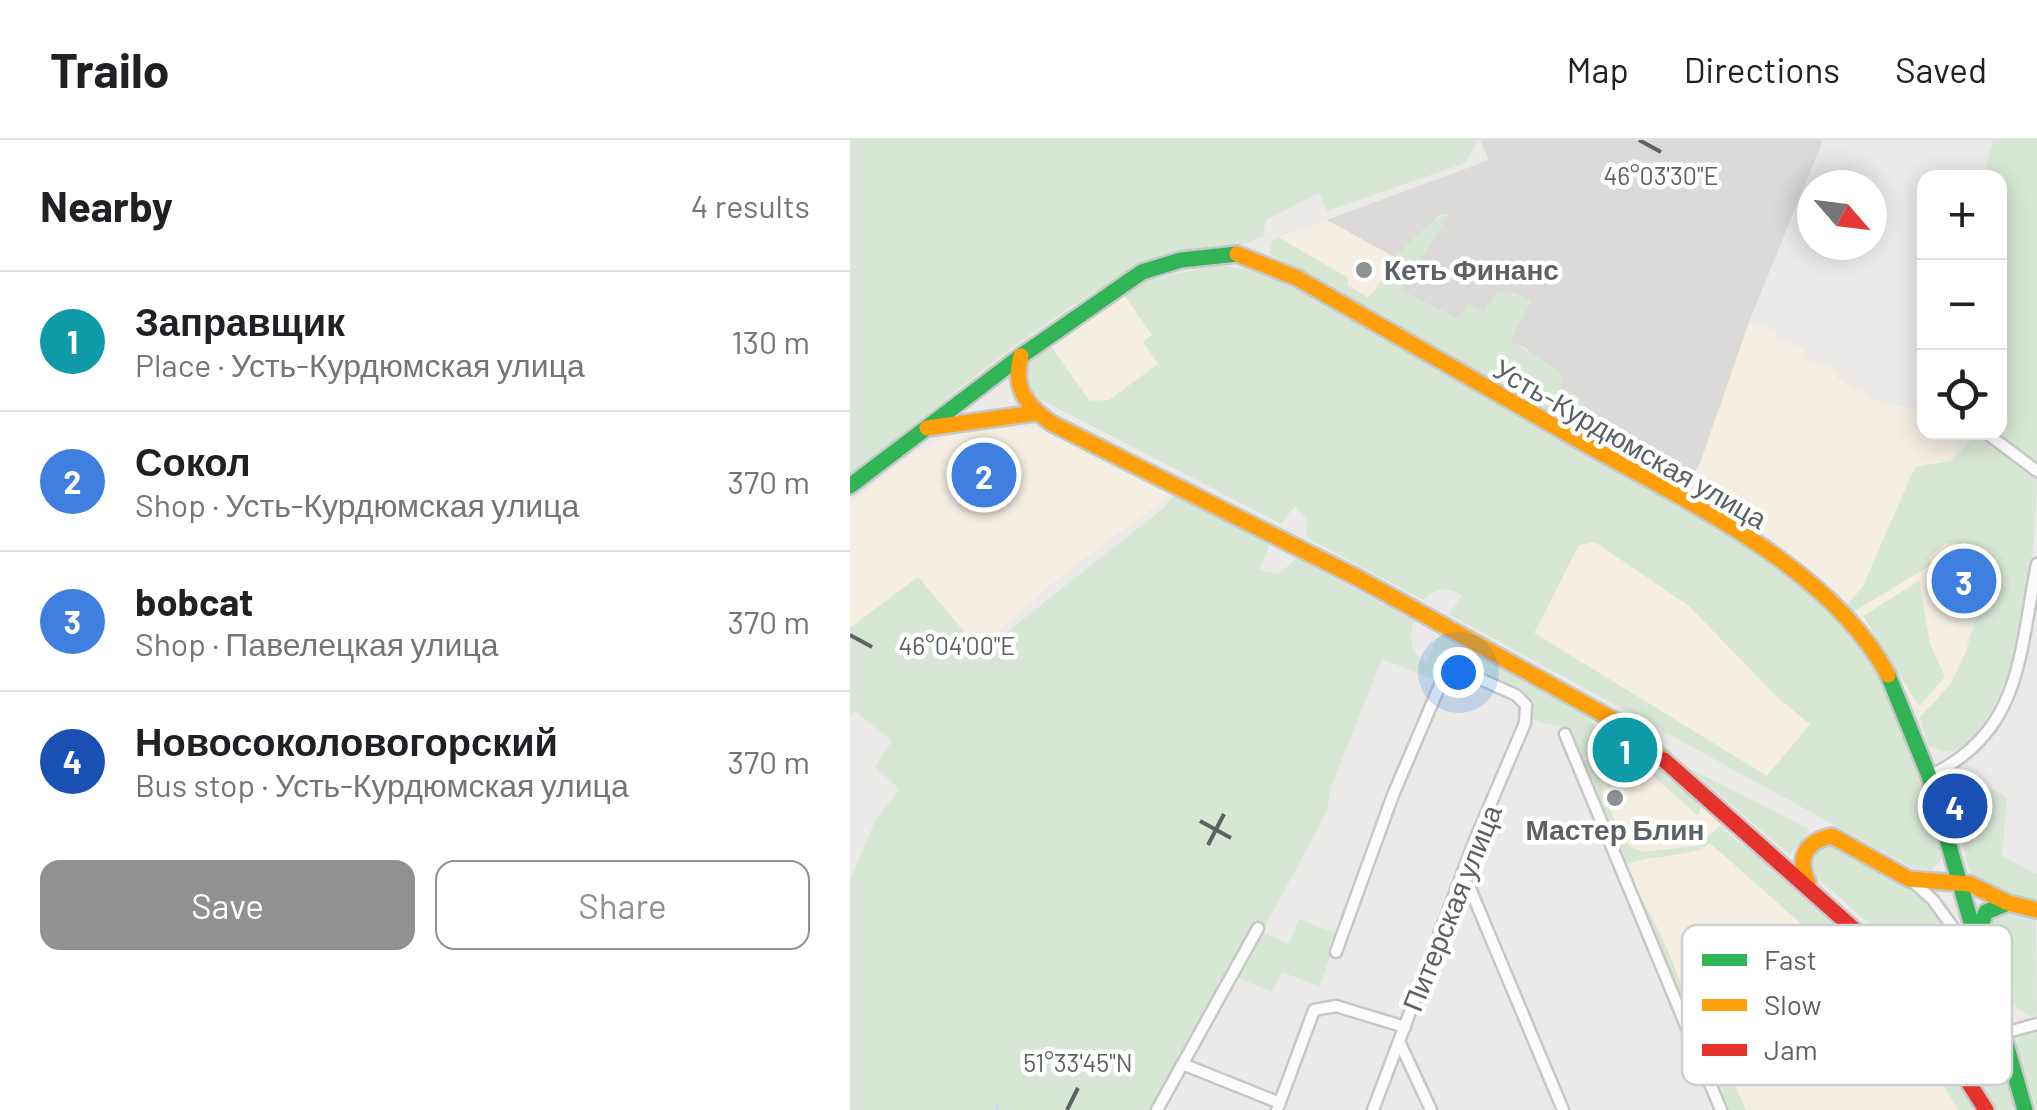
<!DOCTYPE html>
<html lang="en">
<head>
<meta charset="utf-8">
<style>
  :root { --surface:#fff; --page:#f6f6f6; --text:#202124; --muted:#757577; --line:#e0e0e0; --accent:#8f9192 }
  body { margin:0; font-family:Barlow,sans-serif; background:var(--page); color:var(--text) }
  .controls { position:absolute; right:30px; top:30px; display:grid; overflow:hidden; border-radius:20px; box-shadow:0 5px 25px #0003 }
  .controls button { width:90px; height:90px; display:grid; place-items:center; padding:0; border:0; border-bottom:2px solid var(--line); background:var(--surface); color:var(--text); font:50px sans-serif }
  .compass { position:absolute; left:947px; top:30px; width:90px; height:90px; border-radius:50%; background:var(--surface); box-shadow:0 5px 25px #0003; rotate:118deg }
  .you { position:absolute; left:608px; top:532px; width:35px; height:35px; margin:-25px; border:8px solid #fff; border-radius:50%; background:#1a73e8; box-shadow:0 0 0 15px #1a73e833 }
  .badge { display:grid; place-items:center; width:65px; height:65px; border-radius:50%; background:var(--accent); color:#fff; font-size:32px; font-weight:700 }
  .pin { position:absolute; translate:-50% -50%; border:5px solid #fff; box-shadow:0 2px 10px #0006 }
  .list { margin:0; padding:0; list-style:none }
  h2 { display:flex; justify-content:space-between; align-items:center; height:130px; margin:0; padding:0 40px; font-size:42px }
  h2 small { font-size:32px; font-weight:400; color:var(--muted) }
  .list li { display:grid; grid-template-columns:65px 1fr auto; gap:30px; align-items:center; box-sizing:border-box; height:140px; padding:0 40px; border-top:2px solid var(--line) }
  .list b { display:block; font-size:38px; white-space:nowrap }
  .list p { margin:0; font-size:32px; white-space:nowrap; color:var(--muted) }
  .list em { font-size:32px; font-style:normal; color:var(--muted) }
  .actions { display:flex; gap:20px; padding:30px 40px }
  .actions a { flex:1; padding:22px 0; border:2px solid var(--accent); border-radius:20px; text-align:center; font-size:35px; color:var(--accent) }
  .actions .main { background:var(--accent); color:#fff }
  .icon { flex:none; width:55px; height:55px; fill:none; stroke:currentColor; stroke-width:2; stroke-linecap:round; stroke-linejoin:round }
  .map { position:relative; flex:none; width:1187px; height:970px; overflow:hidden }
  header { display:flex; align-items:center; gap:60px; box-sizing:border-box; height:140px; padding:0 50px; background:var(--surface); border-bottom:2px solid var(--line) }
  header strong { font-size:48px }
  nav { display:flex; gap:55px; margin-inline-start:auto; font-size:35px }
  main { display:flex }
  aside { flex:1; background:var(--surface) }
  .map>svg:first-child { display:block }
</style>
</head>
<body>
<header>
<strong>Trailo</strong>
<nav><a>Map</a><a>Directions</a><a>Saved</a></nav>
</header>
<main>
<aside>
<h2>Nearby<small>4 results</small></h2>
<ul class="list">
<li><span class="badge" style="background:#0f9aa8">1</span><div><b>Заправщик</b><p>Place · Усть-Курдюмская улица</p></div><em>130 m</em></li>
<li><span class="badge" style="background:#3f7fe0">2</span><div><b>Сокол</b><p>Shop · Усть-Курдюмская улица</p></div><em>370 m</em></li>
<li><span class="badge" style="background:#3f7fe0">3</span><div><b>bobcat</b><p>Shop · Павелецкая улица</p></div><em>370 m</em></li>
<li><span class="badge" style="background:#1a4fb4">4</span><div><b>Новосоколовогорский</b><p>Bus stop · Усть-Курдюмская улица</p></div><em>370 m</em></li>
</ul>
<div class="actions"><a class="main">Save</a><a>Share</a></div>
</aside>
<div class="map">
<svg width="1187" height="970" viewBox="0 0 1187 970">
  <rect width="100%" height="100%" fill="#eceae8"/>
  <g fill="#f4eee3">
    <path d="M 477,80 L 545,117 L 526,151 L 517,157 L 498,145 L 498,138 L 428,97 Z"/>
    <path d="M 274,155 L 302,195 L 309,223 L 259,260 L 239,261 L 200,205 Z"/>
    <path d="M 899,182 L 926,191 L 926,197 L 953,209 L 953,218 L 986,230 L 988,239 L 1033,264 L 1068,269 L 1071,256 L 1074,257 L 1074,292 L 1108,293 L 1101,321 L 1065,327 L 1013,446 L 996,467 L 834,351 L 850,323 Z"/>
    <path d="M 135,287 L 187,288 L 209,294 L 327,350 L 210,437 L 128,508 L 68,438 L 0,488 L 0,363 L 57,318 L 95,297 Z"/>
    <path d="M 744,402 L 840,466 L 928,558 L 961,585 L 916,636 L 684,492 L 729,405 Z"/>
    <path d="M 1095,403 L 1117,404 L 1132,430 L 1116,511 L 1100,544 L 1070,577 L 1037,522 L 1000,474 L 1080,425 L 1083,411 Z"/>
    <path d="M 735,569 L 754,584 L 874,681 L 848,706 L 793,712 L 781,707 L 768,690 L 739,611 L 752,602 Z"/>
    <path d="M 860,703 L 990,818 L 1000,849 L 1036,845 L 1108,970 L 896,970 L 852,874 L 839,864 L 812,796 L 774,725 L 793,718 L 849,711 Z"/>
  </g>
  <path fill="#dcdad8" d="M 630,0 L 973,0 L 899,182 L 850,323 L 834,351 L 729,297 L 729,257 L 711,248 L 676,208 L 659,201 L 681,161 L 665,153 L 633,172 L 608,179 L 550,150 L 599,74 L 589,75 L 548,119 L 477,80 L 639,20 Z"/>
  <g fill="#d8e6d5" fill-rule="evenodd">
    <path d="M 0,0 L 628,0 L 615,23 L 477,71 L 469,53 L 416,80 L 413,96 C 373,116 323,109 287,128 C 183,182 92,264 0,336 Z"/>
    <path d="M 1143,0 L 1187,0 L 1187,324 L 1142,293 L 1150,292 L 1150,38 L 1133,38 Z"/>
    <path d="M 600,73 L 551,150 L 607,179 L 618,164 L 634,171 L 646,152 L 663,157 L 666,153 L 681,161 L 660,201 L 711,232 L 711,248 L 729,257 L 742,277 L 729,297 L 419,113 L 422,101 L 428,97 L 498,138 L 498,146 L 517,157 C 533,147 533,128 545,117 C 558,106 581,77 600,73 Z"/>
    <path d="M 368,125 L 424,134 L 878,395 L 954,448 L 1008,500 L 1045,560 L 1092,718 L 1082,730 L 1065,729 L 599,474 L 612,456 C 598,445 586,448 573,460 L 456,397 L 457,380 L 445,366 L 431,384 L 175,251 L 171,232 L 182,216 L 200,205 L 240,261 L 259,260 L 308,224 L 293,202 L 302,195 L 274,155 L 298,140 ZM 745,402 L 839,466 L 928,558 L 960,584 L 917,636 L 684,493 L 729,405 Z"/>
    <path d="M 1127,293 L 1187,332 C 1187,399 1173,555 1123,601 C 1115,609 1105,610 1094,612 L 1078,606 L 1070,577 C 1080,566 1094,554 1102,541 C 1122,506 1144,437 1117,404 L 1095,403 L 1078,419 L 1081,425 L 1000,474 L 996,467 L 1013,446 L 1065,327 L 1101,321 Z"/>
    <path d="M 327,350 L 420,403 L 409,430 L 428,434 L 447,418 L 564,481 C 559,497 560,514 577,522 L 589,494 L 735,569 L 752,602 L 739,611 L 768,690 L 781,707 L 794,712 L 847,706 L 869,687 L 910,718 L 1015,815 L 1013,828 L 996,836 L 990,818 L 860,703 C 836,719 801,714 774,725 L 812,797 L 839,863 L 852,874 L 896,970 L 876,970 L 720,592 C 708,580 692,587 680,577 L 680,563 L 614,527 L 595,529 L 588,541 L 532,519 L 482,645 L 476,673 L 412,792 L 439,804 L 449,779 L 487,794 L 470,847 L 432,832 L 422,852 L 386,837 L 374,857 L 362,857 L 302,970 L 0,970 L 0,740 L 25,681 L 49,649 L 25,627 L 42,601 L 5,571 L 0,577 L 0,488 L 68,437 L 128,508 L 124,518 L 315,367 Z"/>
    <path d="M 1069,441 L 1080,504 L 1095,537 L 1069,566 L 1013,476 Z"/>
    <path d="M 755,584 L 852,663 L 848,676 L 791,625 L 781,624 Z"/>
    <path d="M 839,628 L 957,688 L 958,693 L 940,715 Z"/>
    <path d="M 1137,647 L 1157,657 L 1152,716 L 1187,734 L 1187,764 L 1151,756 L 1121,736 L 1106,677 L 1130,648 Z"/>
    <path d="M 985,704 C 1012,717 1035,730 1059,748 C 1085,769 1150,848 1125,878 L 1107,883 L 1093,876 L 1028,792 L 965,735 L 962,717 L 969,708 Z"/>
    <path d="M 1149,768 L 1186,777 L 1187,875 L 1182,877 L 1162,865 L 1138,788 Z"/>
    <path d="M 1045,843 L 1128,970 L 1108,970 L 1036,845 Z"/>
    <path d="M 1143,891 L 1163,963 L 1163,970 L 1145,970 L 1109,902 L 1124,902 Z"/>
    <path d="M 1176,891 L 1187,893 L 1187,970 L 1165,905 Z"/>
  </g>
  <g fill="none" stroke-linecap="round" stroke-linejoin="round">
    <path stroke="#c1e1f1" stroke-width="2.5" d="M 147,970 L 147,967"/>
    <defs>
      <g id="street">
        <path d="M 1135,292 L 1187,331"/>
        <path d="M 715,594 L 871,970"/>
        <path d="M 1079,636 C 1172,593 1169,514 1187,424"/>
        <path d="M 1061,740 L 1083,760 L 1126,819"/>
        <path d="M 612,742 L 619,746 L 713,970"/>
        <path d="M 486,812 L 543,655 L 593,538 L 612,531 L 666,555 L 676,565 L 675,583 L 625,700 L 523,970"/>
        <path d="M 1154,893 L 1187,884"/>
        <path d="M 549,901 L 581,970"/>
        <path d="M 335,925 L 430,963"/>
        <path d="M 307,970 L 408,788"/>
        <path d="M 427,970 L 464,870 L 486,866 L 555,887"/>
      </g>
      <g id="fast">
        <path d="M 0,346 L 171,216 L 292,132 L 331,120 L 387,114"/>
        <path d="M 1038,535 L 1079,636 L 1175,970"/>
        <path d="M 1127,795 L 1136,772 L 1158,763"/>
      </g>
      <g id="slow">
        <path d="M 387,114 L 447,138 C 540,191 632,245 725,298 C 829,358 980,425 1038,535"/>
        <path d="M 171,216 C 162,247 176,265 201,283 L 508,438 L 771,584 L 814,620"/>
        <path d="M 77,288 L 185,273"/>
        <path d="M 958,742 C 946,718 956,701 982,696 L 1059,739 L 1120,744 L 1158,763 L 1187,770"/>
        <path d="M 1084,886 C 1112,900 1135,895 1143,863"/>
      </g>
      <path id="jam" d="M 814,620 L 1043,824 L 1136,970"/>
    </defs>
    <use href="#street" stroke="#c7c7c7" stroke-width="15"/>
    <use href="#fast" stroke="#c6c7c7" stroke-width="20"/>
    <use href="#slow" stroke="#c6c7c7" stroke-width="20"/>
    <use href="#jam" stroke="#c6c7c7" stroke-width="20"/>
    <use href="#street" stroke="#fcfcfc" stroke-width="10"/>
    <use href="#fast" stroke="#30b455" stroke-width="15"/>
    <use href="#slow" stroke="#ff9f0a" stroke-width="15"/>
    <use href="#jam" stroke="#e5322d" stroke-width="15"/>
  </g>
  <path fill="none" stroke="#5d6164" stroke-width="4" d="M 789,0 L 811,12M 0,495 L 22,507M 350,681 L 381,698M 358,705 L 374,674M 217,970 L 228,948"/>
  <g fill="#8f9192" stroke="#fff" stroke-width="4">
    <circle cx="514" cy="130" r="10"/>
    <circle cx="765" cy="658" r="10"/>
  </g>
  <g text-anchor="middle" stroke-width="9" stroke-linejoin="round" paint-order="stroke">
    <g font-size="28" font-weight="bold" fill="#5d6164" stroke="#fff" text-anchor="start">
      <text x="534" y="140">Кеть Финанс</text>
      <text x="765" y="700" text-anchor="middle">Мастер Блин</text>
    </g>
    <g font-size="28" fill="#5d6164" stroke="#fff">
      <text transform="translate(780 304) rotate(30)" y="10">Усть-Курдюмская улица</text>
      <text transform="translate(602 768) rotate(-68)" y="10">Питерская улица</text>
    </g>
  </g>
  <rect x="832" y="785" width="330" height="160" rx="15" fill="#fff" stroke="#ced0d0" stroke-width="2.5"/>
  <rect x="852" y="814" width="45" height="12" fill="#30b455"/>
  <rect x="852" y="859" width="45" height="12" fill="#ff9f0a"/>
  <rect x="852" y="904" width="45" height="12" fill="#e5322d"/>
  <g font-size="28" fill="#5d6164">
    <text x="914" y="830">Fast</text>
    <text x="914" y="875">Slow</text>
    <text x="914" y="920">Jam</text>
  </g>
  <g font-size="25" text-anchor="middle" fill="#5d6164" stroke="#fff" stroke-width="9" stroke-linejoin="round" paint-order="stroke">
    <text x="811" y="45">46°03'30"E</text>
    <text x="107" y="515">46°04'00"E</text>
    <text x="228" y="932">51°33'45"N</text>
  </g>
</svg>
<div class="controls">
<button>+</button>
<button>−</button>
<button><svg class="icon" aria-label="locate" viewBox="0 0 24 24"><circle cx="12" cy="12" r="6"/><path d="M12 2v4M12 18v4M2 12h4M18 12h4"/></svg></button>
</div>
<svg class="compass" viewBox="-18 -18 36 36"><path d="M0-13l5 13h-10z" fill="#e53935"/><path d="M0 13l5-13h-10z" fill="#757577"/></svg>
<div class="you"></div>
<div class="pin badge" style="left:775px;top:610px;background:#0f9aa8">1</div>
<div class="pin badge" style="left:134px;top:335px;background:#3f7fe0">2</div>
<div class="pin badge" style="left:1114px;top:441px;background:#3f7fe0">3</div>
<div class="pin badge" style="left:1105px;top:666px;background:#1a4fb4">4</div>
</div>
</main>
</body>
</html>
